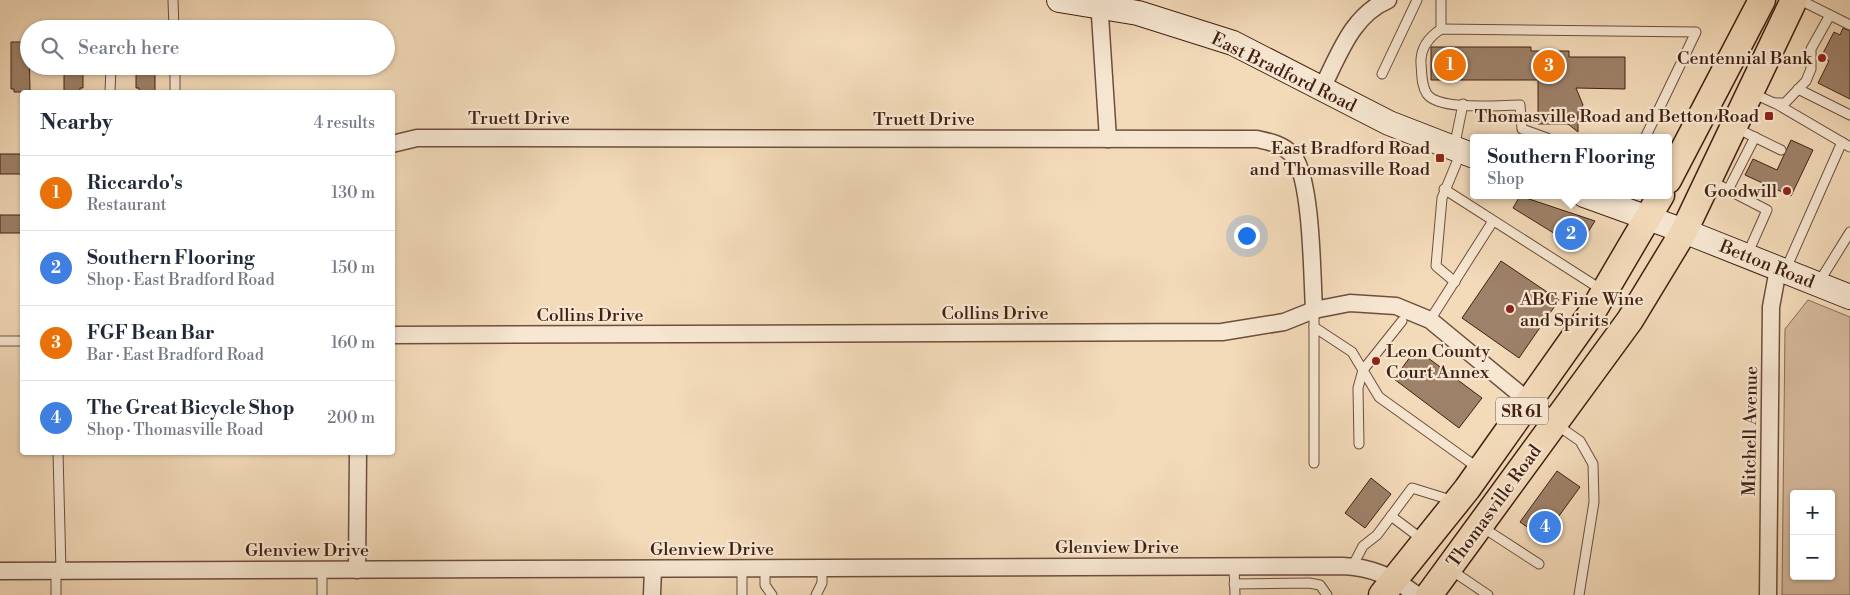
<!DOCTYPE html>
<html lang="en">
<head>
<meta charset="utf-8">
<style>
  :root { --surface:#fff; --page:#f6f6f7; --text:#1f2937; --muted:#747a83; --line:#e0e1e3; --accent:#ea580c }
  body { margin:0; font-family:"Libre Bodoni",serif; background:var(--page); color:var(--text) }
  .controls { position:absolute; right:15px; bottom:15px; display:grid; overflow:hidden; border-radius:5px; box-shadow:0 1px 4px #0004 }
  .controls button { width:45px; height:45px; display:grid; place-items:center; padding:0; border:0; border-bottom:1px solid var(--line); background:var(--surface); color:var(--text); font:25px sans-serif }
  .you { position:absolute; left:1246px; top:235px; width:18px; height:18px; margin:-12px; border:4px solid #fff; border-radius:50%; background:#1a73e8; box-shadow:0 0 0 8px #1a73e833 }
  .badge { display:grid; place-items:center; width:32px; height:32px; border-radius:50%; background:var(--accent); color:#fff; font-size:16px; font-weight:700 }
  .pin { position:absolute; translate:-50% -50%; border:2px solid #fff; box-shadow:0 1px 5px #0006 }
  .popup { position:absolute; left:1470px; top:134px; width:202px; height:65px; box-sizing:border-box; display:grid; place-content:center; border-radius:5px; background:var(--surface); filter:drop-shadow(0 1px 4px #0005); font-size:16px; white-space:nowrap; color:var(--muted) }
  .popup b { font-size:19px; color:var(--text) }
  .popup::after { content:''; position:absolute; left:50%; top:100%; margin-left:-10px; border:10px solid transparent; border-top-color:var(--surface) }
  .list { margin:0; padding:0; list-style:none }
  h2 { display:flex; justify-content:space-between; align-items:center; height:65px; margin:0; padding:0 20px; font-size:21px }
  h2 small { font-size:16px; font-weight:400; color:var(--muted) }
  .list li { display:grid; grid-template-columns:32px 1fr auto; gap:15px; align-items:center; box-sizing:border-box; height:75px; padding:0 20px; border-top:1px solid var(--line) }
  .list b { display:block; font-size:19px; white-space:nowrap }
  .list p { margin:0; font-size:16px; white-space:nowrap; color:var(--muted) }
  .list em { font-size:16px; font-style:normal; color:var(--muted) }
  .icon { flex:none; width:28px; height:28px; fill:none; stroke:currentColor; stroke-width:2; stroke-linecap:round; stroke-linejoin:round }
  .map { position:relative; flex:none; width:1850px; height:595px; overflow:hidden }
  .search { position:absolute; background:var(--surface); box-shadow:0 1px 4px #0004; left:20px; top:20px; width:375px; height:55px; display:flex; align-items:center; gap:12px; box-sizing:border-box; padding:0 18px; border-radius:28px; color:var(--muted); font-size:19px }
  .panel { position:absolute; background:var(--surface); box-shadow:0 1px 4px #0004; left:20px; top:90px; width:375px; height:365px; border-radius:5px }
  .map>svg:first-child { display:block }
</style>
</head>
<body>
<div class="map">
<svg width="1850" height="595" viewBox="0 0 1850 595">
  <rect width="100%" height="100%" fill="#f3dab9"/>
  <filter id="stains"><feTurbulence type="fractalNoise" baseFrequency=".004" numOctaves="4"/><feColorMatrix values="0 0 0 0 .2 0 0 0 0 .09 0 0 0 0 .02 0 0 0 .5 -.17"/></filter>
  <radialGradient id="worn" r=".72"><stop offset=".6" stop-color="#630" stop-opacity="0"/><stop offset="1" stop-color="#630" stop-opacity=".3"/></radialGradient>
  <path fill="#d5ba9d" stroke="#8b6d58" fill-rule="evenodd" d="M 1808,300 L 1850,317 L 1850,595 L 1782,595 L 1785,329 ZM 1794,494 L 1831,494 L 1831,576 L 1794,576 Z"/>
  <g fill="#9e8169" stroke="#412012">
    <path d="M 1843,28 L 1850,31 L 1850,99 L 1818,83 L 1829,61 L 1821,57 L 1834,32 L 1840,35 Z"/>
    <path d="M 11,42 L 29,42 L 30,92 L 14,92 L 14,89 L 11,89 Z"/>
    <path d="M 1431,47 L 1531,47 L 1531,51 L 1569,51 L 1569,57 L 1625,57 L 1625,89 L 1576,88 L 1583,105 L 1578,112 L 1578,132 L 1568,124 L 1538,124 L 1538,80 L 1431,80 Z"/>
    <path d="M 64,66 L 83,66 L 83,88 L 80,88 L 80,92 L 64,92 Z"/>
    <path d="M 136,66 L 155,66 L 155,92 L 139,92 L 139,88 L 136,88 Z"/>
    <path d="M 1791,140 L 1813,150 L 1791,196 L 1745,175 L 1753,159 L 1777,170 Z"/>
    <rect x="0" y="154" width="22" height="20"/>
    <path d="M 1520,196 L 1595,221 L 1578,248 L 1513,208 Z"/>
    <rect x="0" y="215" width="22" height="18"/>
    <path d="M 1501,261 L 1559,300 L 1519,358 L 1462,318 Z"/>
    <path d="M 1416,349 L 1482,398 L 1459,428 L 1394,379 Z"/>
    <path d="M 1557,471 L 1580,487 L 1543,538 L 1520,522 Z"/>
    <path d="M 1371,478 L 1391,494 L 1365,528 L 1345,513 Z"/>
  </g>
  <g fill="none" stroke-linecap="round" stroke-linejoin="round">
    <defs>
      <g id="lane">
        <path d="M 173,0 L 174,29"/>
        <path d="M 1441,0 L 1441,29"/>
        <path d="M 1800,0 L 1850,25"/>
        <path d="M 175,66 L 175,92"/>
        <path d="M 1382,74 L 1417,0"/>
        <path d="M 1798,89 L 1850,115"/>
        <path d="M 110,92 L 111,66"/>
        <path d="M 1752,93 L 1774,103 L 1785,103 L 1806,81 L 1811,69 L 1811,49 L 1830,15"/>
        <path d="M 1775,103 L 1850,147"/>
        <path d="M 1736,128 L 1781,150"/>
        <path d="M 1547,138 L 1522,129 L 1520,105 C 1499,105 1439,111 1427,94 C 1421,85 1422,73 1421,64 C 1420,48 1429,37 1441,29 L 1696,32 L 1645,138"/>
        <path d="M 1454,148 L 1463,104"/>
        <path d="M 1711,181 L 1767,210 L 1747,255"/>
        <path d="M 1444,189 L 1602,290"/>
        <path d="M 1728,190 L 1755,137"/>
        <path d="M 1785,271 L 1842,142"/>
        <path d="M 1455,282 L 1436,266 L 1442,198 L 1461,152"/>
        <path d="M 1819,282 L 1850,232"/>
        <path d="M 1430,320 L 1493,221"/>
        <path d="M 1314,327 L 1352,352 L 1379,397 L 1478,468"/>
        <path d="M 0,341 L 22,341"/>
        <path d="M 1557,425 L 1580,441 L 1593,464 L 1594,502 L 1579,595"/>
        <path d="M 1359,444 L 1358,388 L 1363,370 L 1402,321"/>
        <path d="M 58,452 L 61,571"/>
        <path d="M 1314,463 L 1314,310"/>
        <path d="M 1391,516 L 1423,540"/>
        <path d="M 1482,527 L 1539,564"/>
        <path d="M 1234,567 L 1235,595"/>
        <path d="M 1352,567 L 1363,546 L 1377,535 L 1412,488 L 1454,501"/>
        <path d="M 742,568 L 742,595"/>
        <path d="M 765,568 L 765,585 L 772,595"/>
        <path d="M 322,570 L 322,595"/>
        <path d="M 1451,570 L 1488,595"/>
        <path d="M 56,571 L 56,595"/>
        <path d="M 1234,584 L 1309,583 L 1320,585 L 1327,595"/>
        <path d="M 816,595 L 822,583 L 822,568"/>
      </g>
      <g id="street">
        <path d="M 1099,0 L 1108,139"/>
        <path d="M 1322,88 C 1339,55 1352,15 1388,0"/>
        <path d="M 392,144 L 417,138 L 1257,139 C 1271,142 1285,145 1294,157 C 1312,182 1312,276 1314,310"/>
        <path d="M 392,335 L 1222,332 L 1284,322 L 1314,310 L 1350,303 L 1396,306 L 1430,320 L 1555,423"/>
        <path d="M 357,570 L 358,452"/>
        <path d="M 0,571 L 1342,566 C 1373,567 1392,577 1417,595"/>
        <path d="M 652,595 L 653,569"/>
        <path d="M 1768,595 L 1771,307 L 1778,269"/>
      </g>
      <g id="secondary">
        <path d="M 1059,0 L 1138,13 L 1233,43 L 1389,123 L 1474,156"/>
        <path d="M 1584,195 L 1684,231 L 1850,297"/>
      </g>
      <g id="primary">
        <path d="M 1668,180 L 1762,0"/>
        <path d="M 1382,595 L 1467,489 L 1593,311 L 1661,195"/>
        <path d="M 1429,595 L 1630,320 L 1684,231 L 1794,0"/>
      </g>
    </defs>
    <use href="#lane" stroke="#6e4e3c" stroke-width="11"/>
    <use href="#street" stroke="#6e4e3c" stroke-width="19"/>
    <use href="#secondary" stroke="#412012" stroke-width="26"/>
    <use href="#primary" stroke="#412012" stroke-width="29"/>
    <use href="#lane" stroke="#f7e7d2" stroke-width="9"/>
    <use href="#street" stroke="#f7e7d2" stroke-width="16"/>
    <use href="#secondary" stroke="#f7e7d2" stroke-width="24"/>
    <use href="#primary" stroke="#f3dab9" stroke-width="26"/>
  </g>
  <g fill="#8f2418" stroke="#f7e7d2" stroke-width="2">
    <circle cx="1822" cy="58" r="5"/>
    <rect x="1764" y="111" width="10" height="10" rx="2.5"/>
    <rect x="1435" y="153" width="10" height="10" rx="2.5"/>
    <circle cx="1787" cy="191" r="5"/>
    <circle cx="1510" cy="309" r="5"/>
    <circle cx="1376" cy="361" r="5"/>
  </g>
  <g text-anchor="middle" stroke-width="4.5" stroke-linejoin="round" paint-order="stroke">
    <rect fill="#f7e7d2" stroke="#785c4c" stroke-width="1" x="1496" y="397.5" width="52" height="27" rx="4"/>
    <g font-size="16" font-weight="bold" fill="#412012">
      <text x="1522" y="417">SR 61</text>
    </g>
    <g font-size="18" fill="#412012" stroke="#f7e7d2" text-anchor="end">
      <text x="1812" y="64">Centennial Bank</text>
      <text x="1759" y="122">Thomasville Road and Betton Road</text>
      <text x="1430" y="154">East Bradford Road<tspan x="1430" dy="21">and Thomasville Road</tspan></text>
      <text x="1777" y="197">Goodwill</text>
      <text x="1520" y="305" text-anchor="start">ABC Fine Wine<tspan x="1520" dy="21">and Spirits</tspan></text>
      <text x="1386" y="357" text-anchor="start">Leon County<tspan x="1386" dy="21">Court Annex</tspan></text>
    </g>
    <g font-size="18" fill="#412012" stroke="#f7e7d2">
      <text transform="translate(1284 72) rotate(26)" y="6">East Bradford Road</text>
      <text x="519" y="124">Truett Drive</text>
      <text x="924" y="125">Truett Drive</text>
      <text transform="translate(1767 264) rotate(22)" y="6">Betton Road</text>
      <text x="995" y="319">Collins Drive</text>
      <text x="590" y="321">Collins Drive</text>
      <text transform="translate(1750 431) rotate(-89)" y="6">Mitchell Avenue</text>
      <text transform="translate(1494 506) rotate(-54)" y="6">Thomasville Road</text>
      <text x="1117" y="553">Glenview Drive</text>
      <text x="712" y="555">Glenview Drive</text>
      <text x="307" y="556">Glenview Drive</text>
    </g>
  </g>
  <rect width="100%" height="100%" filter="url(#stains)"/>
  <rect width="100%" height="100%" fill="url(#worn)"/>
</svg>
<div class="controls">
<button>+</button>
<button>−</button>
</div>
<div class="you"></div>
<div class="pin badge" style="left:1450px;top:65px;background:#e8710a">1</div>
<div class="pin badge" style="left:1571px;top:234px;background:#3f7fe0">2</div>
<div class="popup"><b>Southern Flooring</b>Shop</div>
<div class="pin badge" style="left:1549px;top:66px;background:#e8710a">3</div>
<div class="pin badge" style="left:1545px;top:527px;background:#3f7fe0">4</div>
<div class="search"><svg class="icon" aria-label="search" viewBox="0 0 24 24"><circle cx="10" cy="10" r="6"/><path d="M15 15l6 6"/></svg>Search here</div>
<section class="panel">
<h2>Nearby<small>4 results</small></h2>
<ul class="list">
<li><span class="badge" style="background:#e8710a">1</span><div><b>Riccardo's</b><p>Restaurant</p></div><em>130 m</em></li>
<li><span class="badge" style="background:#3f7fe0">2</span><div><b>Southern Flooring</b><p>Shop · East Bradford Road</p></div><em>150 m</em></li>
<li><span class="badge" style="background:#e8710a">3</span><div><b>FGF Bean Bar</b><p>Bar · East Bradford Road</p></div><em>160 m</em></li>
<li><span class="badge" style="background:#3f7fe0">4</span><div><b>The Great Bicycle Shop</b><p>Shop · Thomasville Road</p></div><em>200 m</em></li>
</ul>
</section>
</div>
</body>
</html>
